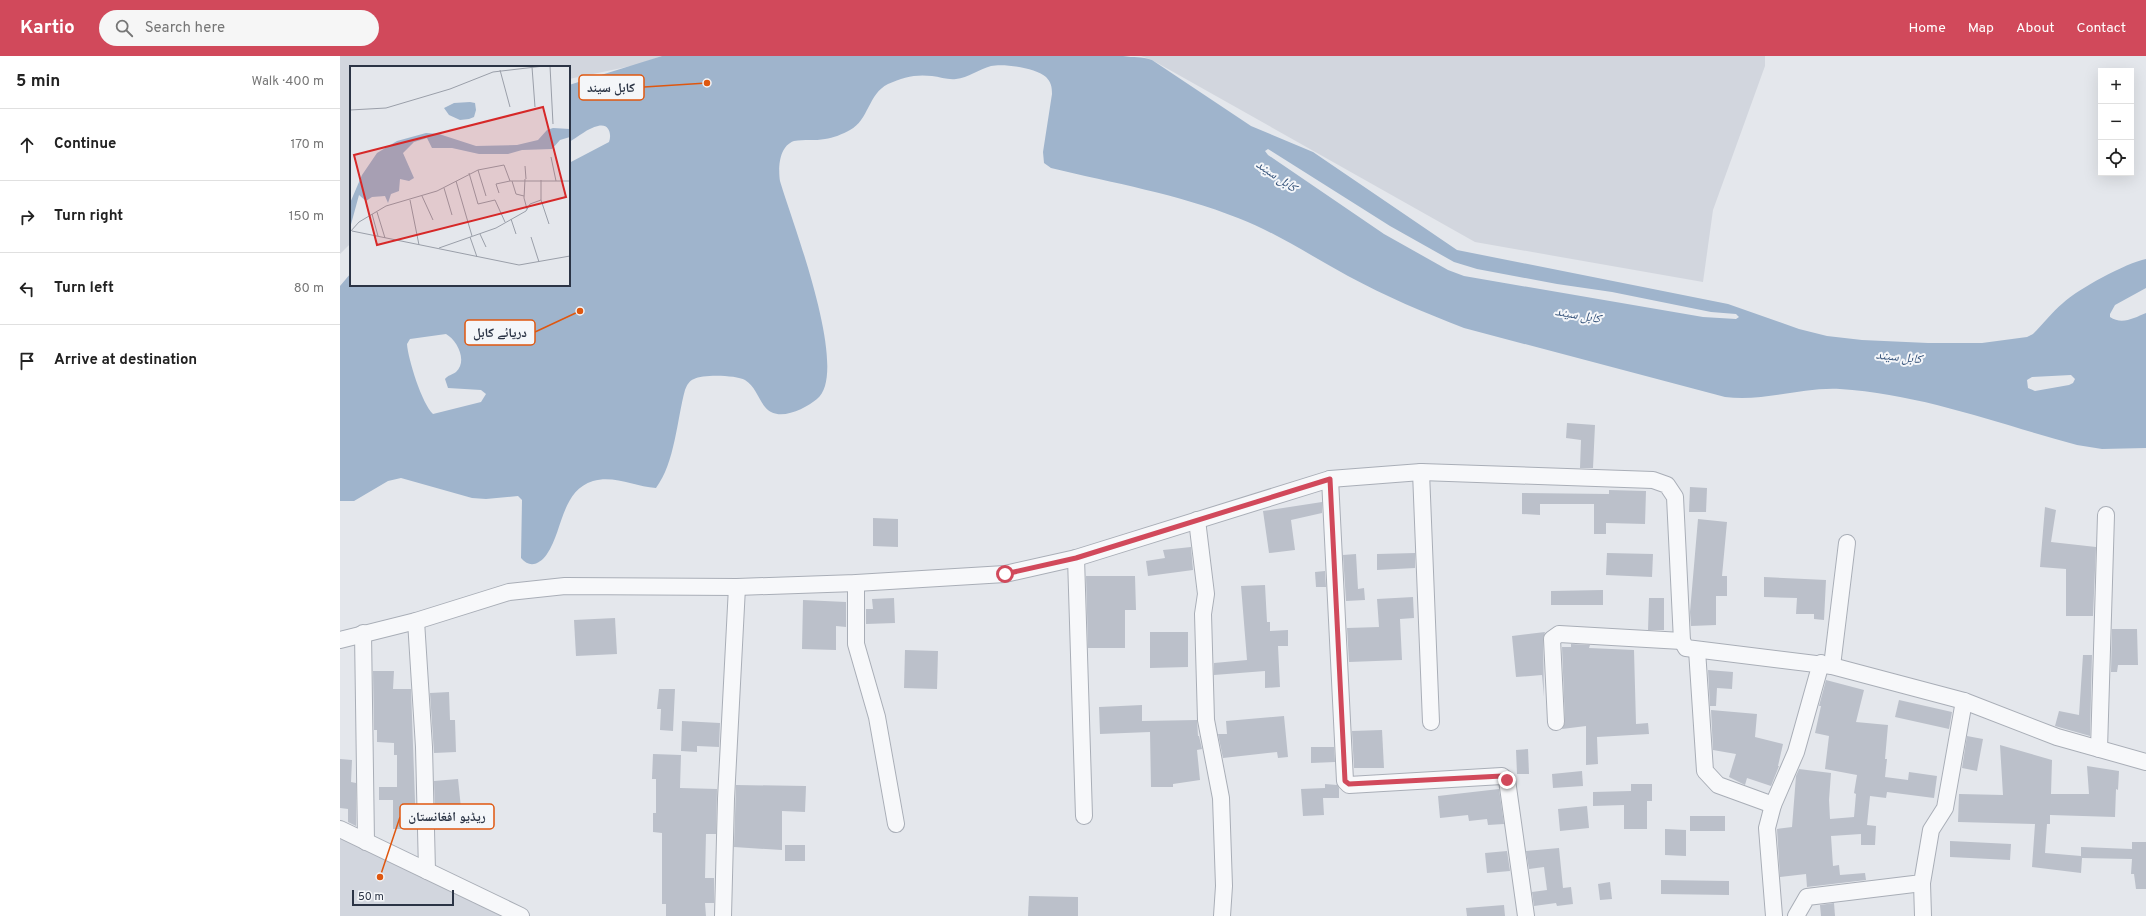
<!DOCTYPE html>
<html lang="en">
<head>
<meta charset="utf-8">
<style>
  :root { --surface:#fff; --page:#f6f6f6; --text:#222; --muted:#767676; --line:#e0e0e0; --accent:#d1495b }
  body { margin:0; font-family:Overpass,"Noto Naskh Arabic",sans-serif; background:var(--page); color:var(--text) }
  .controls { position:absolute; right:12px; top:12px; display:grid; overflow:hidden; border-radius:0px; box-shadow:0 4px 16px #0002 }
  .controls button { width:36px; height:36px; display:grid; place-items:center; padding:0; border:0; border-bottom:1px solid var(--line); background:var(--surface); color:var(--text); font:20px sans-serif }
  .scale { position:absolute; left:12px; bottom:10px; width:102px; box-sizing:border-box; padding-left:4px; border:2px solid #2b3445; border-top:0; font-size:11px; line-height:14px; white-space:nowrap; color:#2b3445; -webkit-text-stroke:3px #f4f6f9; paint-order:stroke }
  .stop { position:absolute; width:12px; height:12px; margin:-9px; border:3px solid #d1495b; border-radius:50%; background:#fff }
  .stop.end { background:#d1495b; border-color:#fff; box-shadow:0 1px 4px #0008 }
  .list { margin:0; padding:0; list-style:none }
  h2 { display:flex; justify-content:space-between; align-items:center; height:52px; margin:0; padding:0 16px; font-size:17px }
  h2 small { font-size:13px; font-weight:400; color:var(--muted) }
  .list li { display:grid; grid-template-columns:26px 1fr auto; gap:12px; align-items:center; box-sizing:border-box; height:72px; padding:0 16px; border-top:1px solid var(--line) }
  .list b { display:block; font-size:15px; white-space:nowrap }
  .list em { font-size:13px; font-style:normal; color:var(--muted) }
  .icon { flex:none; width:22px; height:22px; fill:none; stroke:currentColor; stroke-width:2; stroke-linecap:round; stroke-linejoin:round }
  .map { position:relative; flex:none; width:1806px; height:860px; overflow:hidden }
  header { display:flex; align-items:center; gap:24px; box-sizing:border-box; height:56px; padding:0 20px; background:var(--accent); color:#fff }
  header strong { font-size:19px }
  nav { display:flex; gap:22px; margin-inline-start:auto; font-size:14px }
  .search { width:280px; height:36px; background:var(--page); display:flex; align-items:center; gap:10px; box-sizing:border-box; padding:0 14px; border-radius:22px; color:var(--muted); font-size:15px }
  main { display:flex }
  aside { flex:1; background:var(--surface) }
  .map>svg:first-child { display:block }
</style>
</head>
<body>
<header>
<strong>Kartio</strong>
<div class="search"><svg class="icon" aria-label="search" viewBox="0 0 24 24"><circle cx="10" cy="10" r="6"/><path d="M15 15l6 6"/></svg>Search here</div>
<nav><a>Home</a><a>Map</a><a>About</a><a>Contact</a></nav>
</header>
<main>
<aside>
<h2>5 min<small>Walk · 400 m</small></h2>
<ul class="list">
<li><svg class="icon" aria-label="ahead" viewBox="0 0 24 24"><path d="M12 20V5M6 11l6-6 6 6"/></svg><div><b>Continue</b></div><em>170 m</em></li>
<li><svg class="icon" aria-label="right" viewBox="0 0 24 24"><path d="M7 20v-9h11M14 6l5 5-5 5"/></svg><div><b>Turn right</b></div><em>150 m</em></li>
<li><svg class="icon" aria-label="left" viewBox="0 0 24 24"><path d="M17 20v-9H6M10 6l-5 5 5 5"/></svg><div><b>Turn left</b></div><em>80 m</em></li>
<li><svg class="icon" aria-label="arrive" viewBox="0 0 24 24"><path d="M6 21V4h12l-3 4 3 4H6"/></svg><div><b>Arrive at destination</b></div></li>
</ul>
</aside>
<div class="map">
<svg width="1806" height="860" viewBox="0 0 1806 860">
  <rect width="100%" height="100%" fill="#e4e7ec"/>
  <g fill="#d2d6de">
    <path d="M 0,0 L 322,0 L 296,9 L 229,23 L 229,11 L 11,11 L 11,187 L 0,198 Z"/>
    <path d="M 801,0 L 1425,0 L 1425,10 L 1373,154 L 1363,226 L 1135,186 L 812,4 Z"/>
    <path d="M 0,782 L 161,860 L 0,860 Z"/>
  </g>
  <path fill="#9fb4cc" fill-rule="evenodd" d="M 322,0 L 783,0 C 794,2 801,0 812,4 L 911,70 L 973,96 L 1117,194 L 1388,248 L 1459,273 L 1487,280 L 1522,284 L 1588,287 L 1642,287 L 1687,281 L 1693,278 C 1703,268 1712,256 1723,247 C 1738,233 1786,207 1806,203 L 1806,232 L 1775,249 L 1770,258 L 1770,261 C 1782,269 1794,262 1806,257 L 1806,392 L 1762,393 L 1737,389 C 1659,368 1581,338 1500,333 C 1462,331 1424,346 1385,341 L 1124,272 C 1085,257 1045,240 1008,220 C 971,200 937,177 898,162 C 838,138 773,127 711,112 L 704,107 L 703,96 L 712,38 C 712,31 711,26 706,21 C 696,12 664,7 651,10 C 639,13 628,22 616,23 C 608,24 600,21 592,20 C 576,18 563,21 548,28 C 528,38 529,64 510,74 C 503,78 493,82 485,83 C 475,85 464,83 454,85 C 439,90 438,112 440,125 C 451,163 511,316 477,343 C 465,353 437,367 425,351 C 418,342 415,330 405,324 C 396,319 363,318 354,323 C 349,325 347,329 345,334 C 337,363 335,407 316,432 C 295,431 275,419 253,425 C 221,435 223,475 207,498 C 200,508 190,513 181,502 L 182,444 L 178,440 L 146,443 L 132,442 L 61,422 L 48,425 L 14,445 L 0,445 L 0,230 L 11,217 L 11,229 L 229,229 L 229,107 L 269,86 C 272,78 269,67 258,70 C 248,72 238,81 229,86 L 229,29 ZM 928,93 L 1050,170 L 1114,206 L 1137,213 L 1217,228 L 1272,236 L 1371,256 L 1396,258 L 1399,261 L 1396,263 L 1363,261 L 1124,220 L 1108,214 L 1044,178 L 928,99 L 925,95 ZM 106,278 C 117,284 128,305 116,316 C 112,319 108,319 105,323 L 108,332 L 141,334 L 146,338 L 141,346 L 93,358 C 82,348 68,303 67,288 L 70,283 ZM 1731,319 L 1735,323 L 1733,327 L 1729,329 L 1695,335 L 1688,332 L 1687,324 L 1692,321 Z"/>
  <g fill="#bbc0ca">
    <path d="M 1227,367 L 1255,369 L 1253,412 L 1240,412 L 1241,384 L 1226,382 Z"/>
    <path d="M 1350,431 L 1367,432 L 1366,456 L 1349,456 Z"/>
    <path d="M 1269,434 L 1306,435 L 1305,468 L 1266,467 L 1266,478 L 1254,478 L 1254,448 L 1200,448 L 1200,459 L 1182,458 L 1182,437 L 1269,438 Z"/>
    <path d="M 982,446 L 982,457 L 951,464 L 955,494 L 929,497 L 923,455 Z"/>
    <path d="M 1705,451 L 1716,454 L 1711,486 L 1756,491 L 1753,560 L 1726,560 L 1726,513 L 1700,511 Z"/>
    <path d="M 533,462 L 558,463 L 558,491 L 533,490 Z"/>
    <path d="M 1358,463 L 1387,466 L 1382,520 L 1387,520 L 1387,540 L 1376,540 L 1376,569 L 1351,570 L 1350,556 Z"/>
    <path d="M 851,491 L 853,514 L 808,520 L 806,505 L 825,502 L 823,494 Z"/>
    <path d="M 1075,497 L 1075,512 L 1037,514 L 1037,498 Z"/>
    <path d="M 1267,497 L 1313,498 L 1312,521 L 1266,519 Z"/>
    <path d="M 1016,498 L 1018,533 L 1024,532 L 1025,544 L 1006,545 L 1003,499 Z"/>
    <path d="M 985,515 L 986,531 L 976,531 L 975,516 Z"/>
    <path d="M 746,520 L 795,520 L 796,554 L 785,554 L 785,592 L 748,592 Z"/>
    <path d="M 1424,521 L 1486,524 L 1484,564 L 1474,563 L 1474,558 L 1456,558 L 1457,542 L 1424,541 Z"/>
    <path d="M 925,529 L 927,566 L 930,566 L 930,575 L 948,574 L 948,590 L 938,590 L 940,631 L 925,632 L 925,615 L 874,619 L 874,607 L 907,604 L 901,530 Z"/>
    <path d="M 1263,534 L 1263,549 L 1211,549 L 1211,535 Z"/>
    <path d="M 1073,541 L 1074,562 L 1060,563 L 1062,604 L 1009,606 L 1007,572 L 1039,571 L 1037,543 Z"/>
    <path d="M 554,542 L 555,567 L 526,568 L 526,553 L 533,553 L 532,543 Z"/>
    <path d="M 1309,542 L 1324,542 L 1324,574 L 1308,574 Z"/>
    <path d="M 463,544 L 506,546 L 506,571 L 496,570 L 496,594 L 462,593 Z"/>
    <path d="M 275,562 L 277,598 L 236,600 L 234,564 Z"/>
    <path d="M 1772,573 L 1797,573 L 1798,609 L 1778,609 L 1777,616 L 1771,616 Z"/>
    <path d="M 810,576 L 848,576 L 848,611 L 810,612 Z"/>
    <path d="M 1205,576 L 1203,583 L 1204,641 L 1202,619 L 1176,621 L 1172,580 Z"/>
    <path d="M 1231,588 L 1250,589 L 1249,592 L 1294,594 L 1296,668 L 1308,667 L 1309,678 L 1257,681 L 1258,708 L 1246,709 L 1246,670 L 1222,673 L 1225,666 L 1222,591 L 1231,591 Z"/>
    <path d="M 565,594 L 598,595 L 597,633 L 564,632 Z"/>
    <path d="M 1743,599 L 1752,599 L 1750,680 L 1715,670 L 1719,655 L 1739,659 Z"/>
    <path d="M 1368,614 L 1393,616 L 1392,633 L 1377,632 L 1376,650 L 1370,650 Z"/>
    <path d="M 33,615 L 54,615 L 53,633 L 71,633 L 76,773 L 53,773 L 53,744 L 39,744 L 39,731 L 57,731 L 57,699 L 54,699 L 54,687 L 37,686 L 37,674 L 34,674 Z"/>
    <path d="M 1486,624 L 1524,634 L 1516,666 L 1548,669 L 1545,703 L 1547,703 L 1545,721 L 1568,724 L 1569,716 L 1597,720 L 1594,742 L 1547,736 L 1546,742 L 1530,740 L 1527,769 L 1536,770 L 1535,789 L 1521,789 L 1521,778 L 1491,780 L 1493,810 L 1499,809 L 1500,819 L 1525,817 L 1526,824 L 1467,831 L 1466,818 L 1440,821 L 1437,773 L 1452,771 L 1456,720 L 1459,713 L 1491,717 L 1489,744 L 1490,763 L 1514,761 L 1516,738 L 1514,737 L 1517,719 L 1485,713 L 1489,680 L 1475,677 L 1481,650 L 1479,650 Z"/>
    <path d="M 319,633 L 335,633 L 333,675 L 320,674 L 321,653 L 317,653 Z"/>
    <path d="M 109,636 L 110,664 L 115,664 L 116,696 L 94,697 L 90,637 Z"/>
    <path d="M 1559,644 L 1612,656 L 1609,673 L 1555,661 Z"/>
    <path d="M 802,649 L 802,665 L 857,664 L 858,680 L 859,680 L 862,693 L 857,694 L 860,724 L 833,728 L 833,731 L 811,731 L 810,676 L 760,678 L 759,651 Z"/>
    <path d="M 1371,654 L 1417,658 L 1415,681 L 1443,688 L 1438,710 L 1439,710 L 1431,730 L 1407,722 L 1405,729 L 1389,721 L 1396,698 L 1373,694 Z"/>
    <path d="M 944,660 L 948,701 L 938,702 L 937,696 L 883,702 L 878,678 L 887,678 L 886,665 Z"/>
    <path d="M 342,665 L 380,667 L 379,691 L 357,690 L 357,696 L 341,695 Z"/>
    <path d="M 1042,674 L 1044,712 L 1014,712 L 1012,675 Z"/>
    <path d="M 1627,680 L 1643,683 L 1637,715 L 1622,712 Z"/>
    <path d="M 1660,689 L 1712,704 L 1711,738 L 1749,738 L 1747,710 L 1779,715 L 1778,734 L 1776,733 L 1775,761 L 1710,759 L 1710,768 L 1707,768 L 1705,797 L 1741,800 L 1741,791 L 1792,793 L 1792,786 L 1806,786 L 1806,833 L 1796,833 L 1794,818 L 1791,818 L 1792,803 L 1742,802 L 1741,817 L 1692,811 L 1695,768 L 1618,766 L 1619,738 L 1663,739 Z"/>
    <path d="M 971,691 L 994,691 L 995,706 L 971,707 Z"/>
    <path d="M 1188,693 L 1189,718 L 1177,718 L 1176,694 Z"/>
    <path d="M 313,698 L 341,699 L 340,732 L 377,733 L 376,778 L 366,778 L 365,822 L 374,822 L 374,847 L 365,847 L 366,860 L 326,860 L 326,848 L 322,848 L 322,777 L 313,776 L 313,757 L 316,757 L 316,723 L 312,723 Z"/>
    <path d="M 0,703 L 12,704 L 11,726 L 16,727 L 16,770 L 8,766 L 8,753 L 0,752 Z"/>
    <path d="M 1242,715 L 1243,730 L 1213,732 L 1212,718 Z"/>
    <path d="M 118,723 L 121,752 L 95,754 L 94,725 Z"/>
    <path d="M 985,728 L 997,729 L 999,732 L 999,742 L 983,742 L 984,759 L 963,760 L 961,733 L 985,732 Z"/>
    <path d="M 1291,728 L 1312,728 L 1312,745 L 1307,745 L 1307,773 L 1284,773 L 1284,749 L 1253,750 L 1253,736 L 1291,735 Z"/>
    <path d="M 396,729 L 466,730 L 465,756 L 442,755 L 442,794 L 394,791 Z"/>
    <path d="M 1159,733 L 1164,768 L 1148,769 L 1147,763 L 1129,765 L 1128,759 L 1100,762 L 1098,740 Z"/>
    <path d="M 1247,750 L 1249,772 L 1220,775 L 1218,753 Z"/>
    <rect x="1350" y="760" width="35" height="15"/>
    <path d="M 1325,773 L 1346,774 L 1346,800 L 1325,799 Z"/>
    <path d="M 1610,785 L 1671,788 L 1670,804 L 1610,801 Z"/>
    <rect x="445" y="789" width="20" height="16"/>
    <path d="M 1219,792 L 1223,832 L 1231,831 L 1233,848 L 1217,850 L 1216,847 L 1194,850 L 1192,836 L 1207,834 L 1204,811 L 1189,813 L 1186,795 Z"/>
    <path d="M 1167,795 L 1170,815 L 1147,817 L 1145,797 Z"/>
    <path d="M 1321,824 L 1389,825 L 1389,839 L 1321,838 Z"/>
    <path d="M 1270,826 L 1272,843 L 1260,844 L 1258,828 Z"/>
    <path d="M 689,840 L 738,841 L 738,860 L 688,860 Z"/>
    <path d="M 1494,847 L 1495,860 L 1481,860 L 1480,849 Z"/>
    <path d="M 1164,849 L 1165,860 L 1127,860 L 1126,852 Z"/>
  </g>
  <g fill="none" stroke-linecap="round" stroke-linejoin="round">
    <defs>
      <g id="minor">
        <path d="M 1081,416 L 1091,666"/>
        <path d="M 990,423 L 1005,725 L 1009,729 L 1162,720 L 1167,724 L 1186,860"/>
        <path d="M 857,464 L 866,538 L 863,558 L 866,664 L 881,742 L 884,830 L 882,860"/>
        <path d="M 736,502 L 744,760"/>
        <path d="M 516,527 L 516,588 L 537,661 L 556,768"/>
        <path d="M 76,565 L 84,691 L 87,815"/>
        <path d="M 23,577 L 26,786"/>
        <path d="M 0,584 L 76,565 L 169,536 L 225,530 L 397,531 L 516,527 L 665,518 L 736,502 L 990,423 L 1081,416 L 1313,424 L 1327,429 L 1335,441 L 1342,585 L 1346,592 L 1492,610 L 1624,645 L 1717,681 L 1806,706"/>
        <path d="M 1357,594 L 1365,715 L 1378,729 L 1433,749"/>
        <path d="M 1492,610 L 1507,487"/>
        <path d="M 1216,666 L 1212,583 L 1219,578 L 1342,585"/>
        <path d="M 1759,693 L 1766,459"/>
        <path d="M 0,773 L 181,860"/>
        <path d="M 1582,827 L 1583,860"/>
        <path d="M 383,860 L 386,743 L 397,531"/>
        <path d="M 1434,860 L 1427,772 L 1433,749 L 1456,696 L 1481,607"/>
        <path d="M 1456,860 L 1467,841 L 1582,827 L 1591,774 L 1605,752 L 1624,645"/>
      </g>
    </defs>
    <use href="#minor" stroke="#a9aeb7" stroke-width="18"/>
    <use href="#minor" stroke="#f7f8fa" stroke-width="16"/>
  </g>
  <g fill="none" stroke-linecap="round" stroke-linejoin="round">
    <path stroke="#d1495b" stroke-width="5" d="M 665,518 L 736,502 L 990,423 L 1005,725 L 1009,728 L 1162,720 L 1167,724"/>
  </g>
  <g text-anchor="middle" stroke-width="4" stroke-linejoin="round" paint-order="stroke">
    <g font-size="13" font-style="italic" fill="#34527a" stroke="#f4f6f9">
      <text transform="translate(937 119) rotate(35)" y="5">کابل سيند</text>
      <text transform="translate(1238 258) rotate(10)" y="5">کابل سيند</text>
      <text transform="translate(1559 300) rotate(6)" y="5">کابل سيند</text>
    </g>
  </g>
  <g transform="translate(10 10)">
    <rect width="220" height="220" fill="#e4e7ec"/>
    <path d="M 120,36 L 125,37 L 126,44 L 124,51 L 119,53 L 110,54 L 99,49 L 94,42 L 104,37 ZM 203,62 L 220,63 L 220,71 L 210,74 L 202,83 L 172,84 L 158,88 L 129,88 L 102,82 L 82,82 L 77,72 L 64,76 L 53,87 L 64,112 L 59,115 L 50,113 L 49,125 L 41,128 L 38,137 L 35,130 L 22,131 L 16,135 L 9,129 L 0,162 L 0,137 L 12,109 L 27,87 L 47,75 L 76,67 L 89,68 L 126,80 L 167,79 L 188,74 L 197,64 Z" fill="#9fb4cc"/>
    <path fill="none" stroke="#9a9fa9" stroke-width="1" d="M 200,0 L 203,58M 182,1 L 185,41M 150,4 L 160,41M 0,44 L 36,42 L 100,23 L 143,6 L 194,0M 201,91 L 206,115M 175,100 L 176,113M 128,104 L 136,130M 119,107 L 128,138 L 145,134 L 155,156M 175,113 L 174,132 L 177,143M 106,115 L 122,170M 162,115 L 166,128 L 174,130M 94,122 L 102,149M 149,127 L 146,118 L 160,115 L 220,115M 72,130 L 83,154M 60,134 L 69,179M 191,134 L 199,158M 27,146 L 35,172M 22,148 L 28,170M 161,153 L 166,168M 2,165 L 169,199 L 220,190M 0,166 L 9,156 L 36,140 L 87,125 L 128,104 L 154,99 L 160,115M 130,168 L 136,181M 120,171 L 127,191M 181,171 L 189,196M 89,182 L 146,162 L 176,145 L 180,138 L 191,134 L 191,114"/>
    <path fill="#d62828" fill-opacity="0.15" stroke="#d62828" stroke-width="2" d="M 193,41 L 216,131 L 27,179 L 4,89 Z"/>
    <rect width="220" height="220" fill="none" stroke="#2b3445" stroke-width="2"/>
  </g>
  <path fill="none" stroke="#df570f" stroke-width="1.5" d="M367 27L304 31M240 255L195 276M40 821L60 761"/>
  <g fill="#df570f" stroke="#f4f6f9" stroke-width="1.5">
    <circle cx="367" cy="27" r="4"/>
    <circle cx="240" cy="255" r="4"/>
    <circle cx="40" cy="821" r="4"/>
  </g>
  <g fill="#f4f6f9" stroke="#df570f" stroke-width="1.5">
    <rect x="239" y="19" width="65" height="25" rx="4"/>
    <rect x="125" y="264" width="70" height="25" rx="4"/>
    <rect x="60" y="748" width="94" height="25" rx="4"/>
  </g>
  <g font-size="13" text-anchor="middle" font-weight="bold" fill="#2b3445">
    <text x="271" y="36">کابل سيند</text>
    <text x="160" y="281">دریائے کابل</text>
    <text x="107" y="765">ریڈیو افغانستان</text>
  </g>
</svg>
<div class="controls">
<button>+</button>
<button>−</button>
<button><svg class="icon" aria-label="locate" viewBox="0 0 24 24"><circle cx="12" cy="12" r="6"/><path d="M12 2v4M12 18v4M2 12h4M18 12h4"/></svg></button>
</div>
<div class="scale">50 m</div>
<div class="stop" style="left:665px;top:518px"></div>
<div class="stop end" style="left:1167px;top:724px"></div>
</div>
</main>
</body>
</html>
